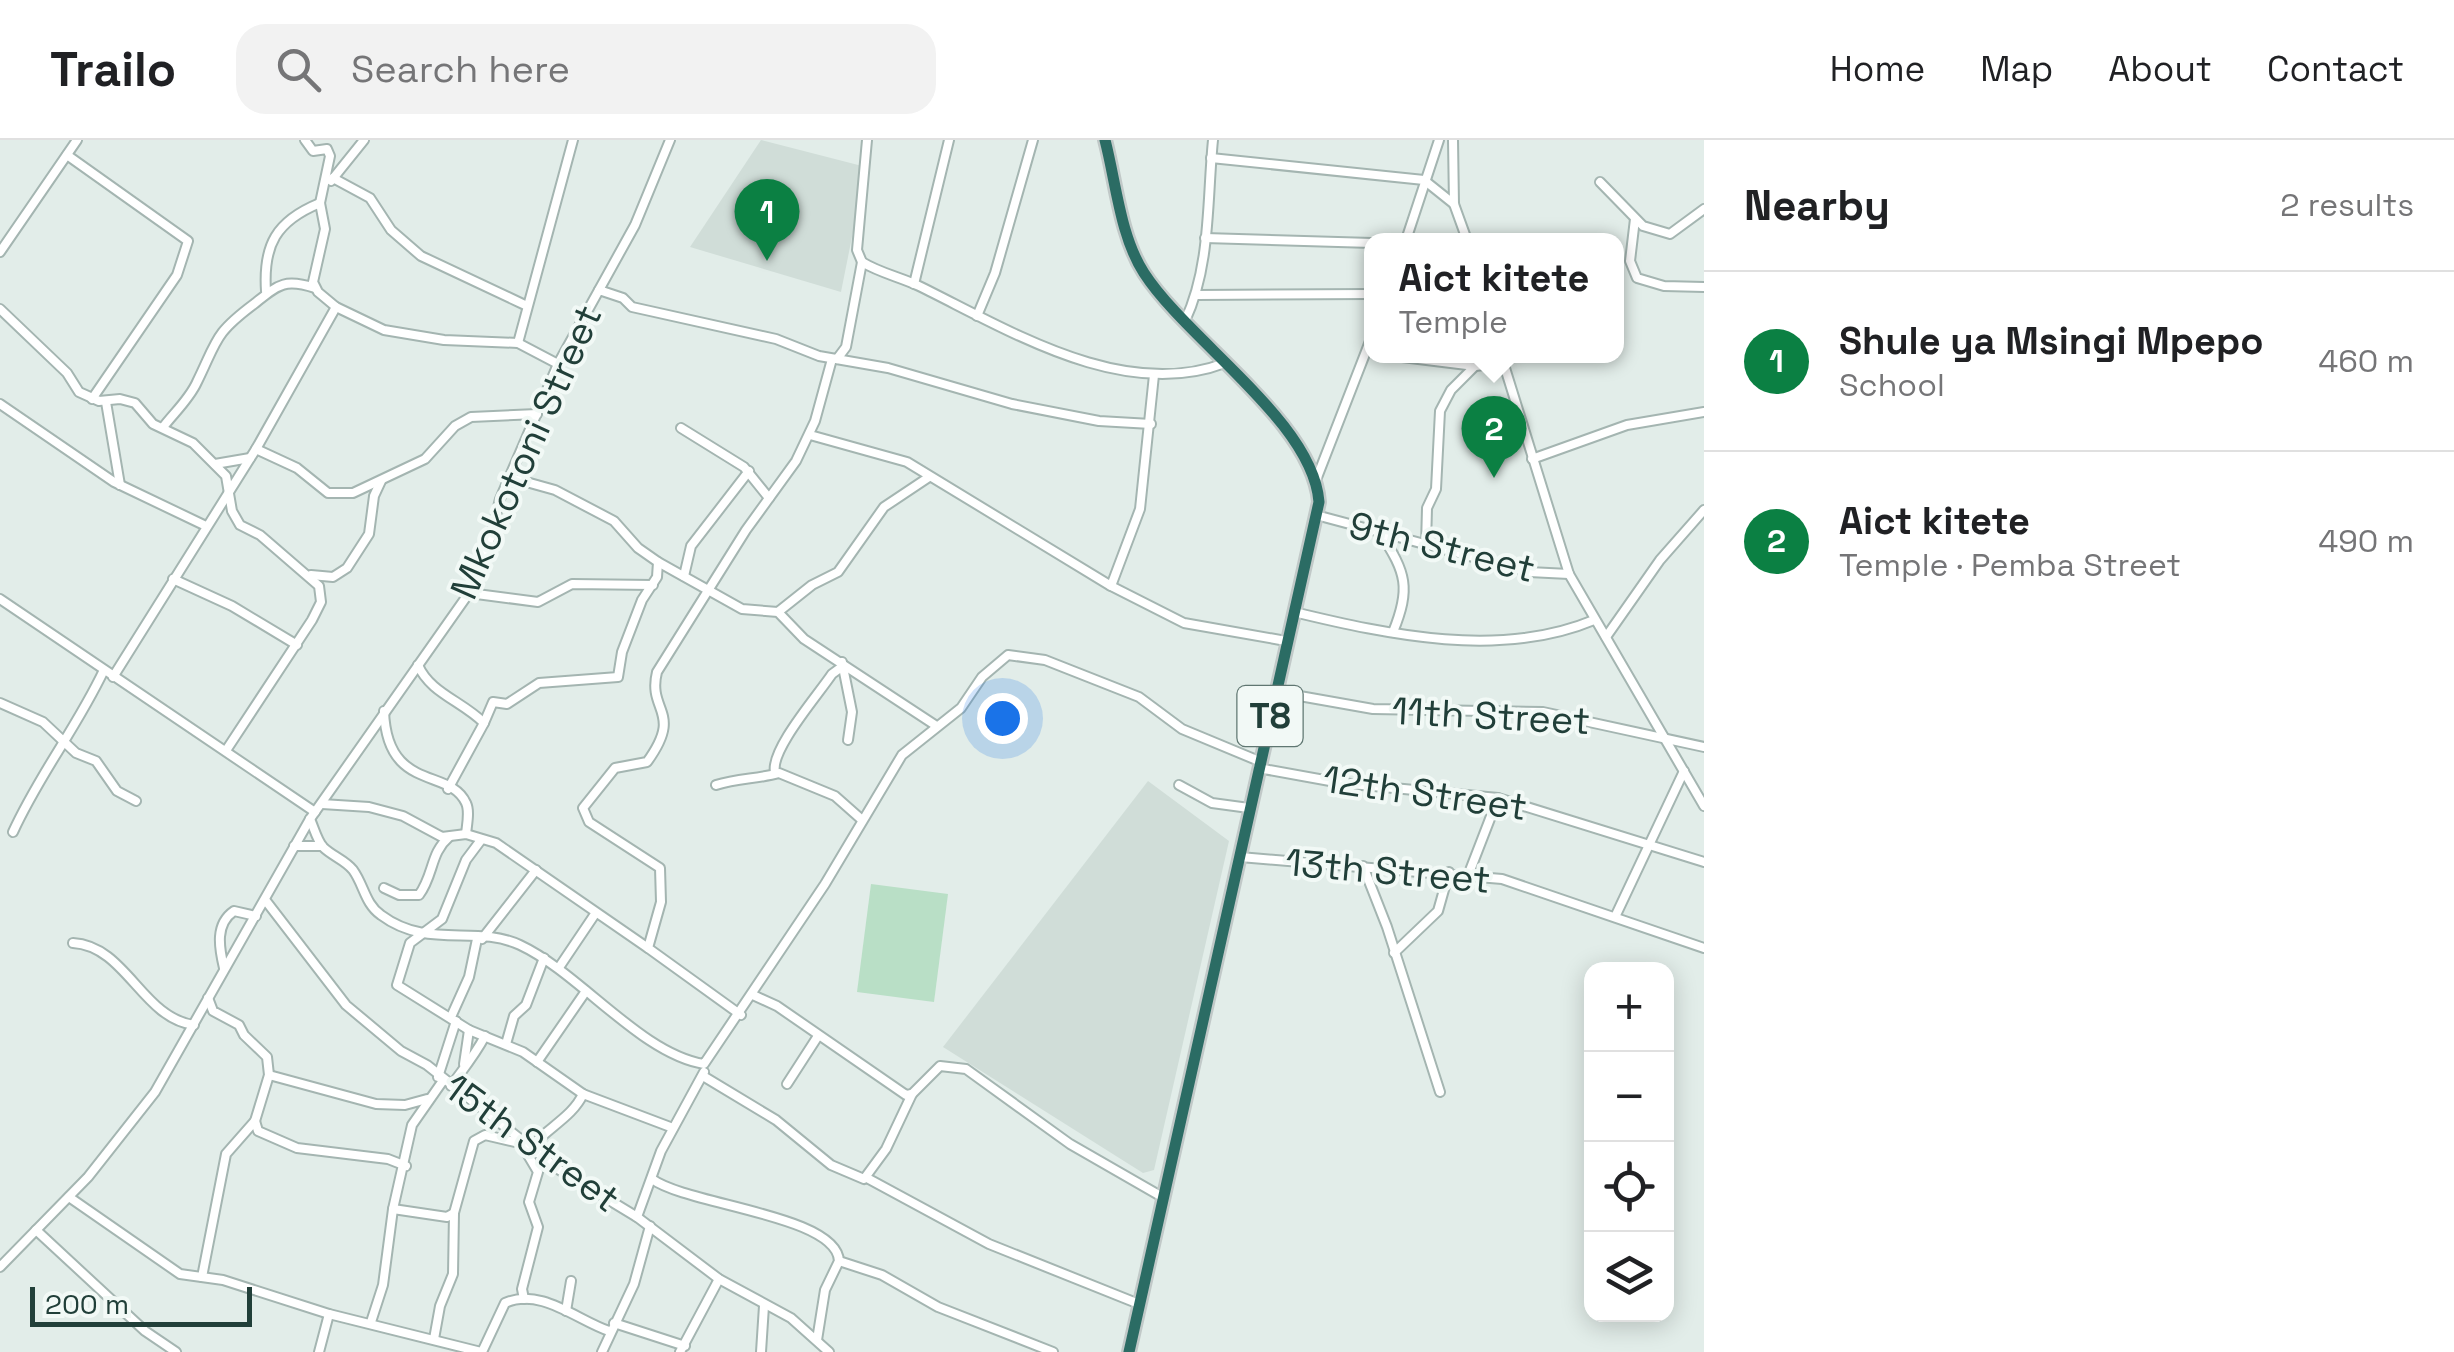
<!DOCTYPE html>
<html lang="en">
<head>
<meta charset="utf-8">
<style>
  :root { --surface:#fff; --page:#f2f2f2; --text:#202124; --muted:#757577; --line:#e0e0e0; --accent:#0b8043 }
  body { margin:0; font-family:"Space Grotesk",sans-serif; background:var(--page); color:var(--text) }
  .controls { position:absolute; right:30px; bottom:30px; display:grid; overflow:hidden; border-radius:20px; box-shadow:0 5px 25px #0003 }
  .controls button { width:90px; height:90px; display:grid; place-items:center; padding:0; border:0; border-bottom:2px solid var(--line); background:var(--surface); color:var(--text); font:50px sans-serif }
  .scale { position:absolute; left:30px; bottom:25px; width:222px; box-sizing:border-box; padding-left:10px; border:5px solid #213f39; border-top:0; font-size:28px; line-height:35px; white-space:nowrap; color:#213f39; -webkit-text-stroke:8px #f2f9f6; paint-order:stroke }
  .you { position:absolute; left:1002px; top:578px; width:35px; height:35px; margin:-25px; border:8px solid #fff; border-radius:50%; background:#1a73e8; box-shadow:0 0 0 15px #1a73e833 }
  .badge { display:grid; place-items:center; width:65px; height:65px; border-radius:50%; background:var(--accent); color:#fff; font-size:32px; font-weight:700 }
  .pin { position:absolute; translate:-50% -82px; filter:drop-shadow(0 2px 5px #0008) }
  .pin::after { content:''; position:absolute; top:52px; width:35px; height:30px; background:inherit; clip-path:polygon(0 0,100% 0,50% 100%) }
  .popup { position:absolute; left:1364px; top:93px; width:260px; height:130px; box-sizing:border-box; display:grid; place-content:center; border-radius:20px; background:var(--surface); filter:drop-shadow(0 2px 8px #0005); font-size:32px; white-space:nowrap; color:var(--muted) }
  .popup b { font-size:38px; color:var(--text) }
  .popup::after { content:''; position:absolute; left:50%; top:100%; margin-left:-20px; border:20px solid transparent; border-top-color:var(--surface) }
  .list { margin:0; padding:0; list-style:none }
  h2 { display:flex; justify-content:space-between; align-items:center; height:130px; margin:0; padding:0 40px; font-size:42px }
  h2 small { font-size:32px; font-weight:400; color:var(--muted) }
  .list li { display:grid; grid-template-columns:65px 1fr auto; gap:30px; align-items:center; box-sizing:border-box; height:180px; padding:0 40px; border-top:2px solid var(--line) }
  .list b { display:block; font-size:38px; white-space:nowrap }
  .list p { margin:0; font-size:32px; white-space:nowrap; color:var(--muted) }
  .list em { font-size:32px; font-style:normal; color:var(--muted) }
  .icon { flex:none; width:55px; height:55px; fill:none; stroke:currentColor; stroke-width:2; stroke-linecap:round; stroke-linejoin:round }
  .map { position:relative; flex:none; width:1704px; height:1212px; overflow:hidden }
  header { display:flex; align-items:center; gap:60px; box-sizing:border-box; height:140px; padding:0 50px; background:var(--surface); border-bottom:2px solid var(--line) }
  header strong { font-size:48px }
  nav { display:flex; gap:55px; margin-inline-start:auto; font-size:35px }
  .search { width:700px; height:90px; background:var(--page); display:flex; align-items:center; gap:25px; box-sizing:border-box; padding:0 35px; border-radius:30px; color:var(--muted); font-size:38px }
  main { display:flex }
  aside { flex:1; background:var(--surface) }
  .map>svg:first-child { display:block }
</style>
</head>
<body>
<header>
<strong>Trailo</strong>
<div class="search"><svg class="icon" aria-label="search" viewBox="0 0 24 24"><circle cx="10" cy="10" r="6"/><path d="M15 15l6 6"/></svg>Search here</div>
<nav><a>Home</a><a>Map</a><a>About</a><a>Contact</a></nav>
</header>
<main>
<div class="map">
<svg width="1704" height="1212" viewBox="0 0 1704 1212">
  <rect width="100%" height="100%" fill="#e2ede9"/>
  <g fill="#d0ddd8">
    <path d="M 761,0 L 866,27 L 841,152 L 690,107 Z"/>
    <path d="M 1148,641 L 1229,701 L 1154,1030 L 1143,1033 L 943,907 Z"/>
  </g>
  <path fill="#b9dfc6" d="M 871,744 L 948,754 L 934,862 L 857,852 Z"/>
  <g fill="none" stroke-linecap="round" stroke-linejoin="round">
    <defs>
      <g id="minor">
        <path d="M 305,0 L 313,11 L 327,9 L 330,16 L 320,63 L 325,89 L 313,142 L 318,152 L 336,167 L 384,190 L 444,200 L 518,203 L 558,224"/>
        <path d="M 867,0 L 857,110 L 862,122 C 880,133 900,137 919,146 C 1009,190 1123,262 1225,223"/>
        <path d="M 1453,0 L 1454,64 L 1467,100"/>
        <path d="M 67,15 L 188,101 L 177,135 L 92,259"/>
        <path d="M 1211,18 L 1424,40 L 1454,64"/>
        <path d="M 333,38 L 370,58 L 391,90 L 421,116 L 525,165"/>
        <path d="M 331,41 L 364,0"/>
        <path d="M 1600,42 L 1643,86 L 1670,94 L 1704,69"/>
        <path d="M 1635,79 L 1630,121 L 1637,138 L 1664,146 L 1704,147"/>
        <path d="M 1205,98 L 1372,103"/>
        <path d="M 1406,100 L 1439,0"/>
        <path d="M 0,112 L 77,0"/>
        <path d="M 914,144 L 949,0"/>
        <path d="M 599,150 L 623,158 L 632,167 L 776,199 L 819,216 L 888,228 L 1012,264 L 1099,281 L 1151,284"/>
        <path d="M 266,151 C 263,105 276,81 320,63"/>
        <path d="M 1197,155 L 1372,154"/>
        <path d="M 0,169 L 67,233 L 79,252 L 99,261 L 120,259 L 135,263 L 153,284 L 193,303 L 226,336 L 232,371 L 240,385 L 260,395 L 319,446 L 321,462 L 312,480 L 227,609"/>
        <path d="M 977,176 L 995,133 L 1033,0"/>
        <path d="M 1185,181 C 1211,126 1207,60 1213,0"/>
        <path d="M 518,203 L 573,0"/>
        <path d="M 1386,215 L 1475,226 L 1503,223"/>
        <path d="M 1501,215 L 1569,434 L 1704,666"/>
        <path d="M 837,219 L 846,207 L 862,122"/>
        <path d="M 106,262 L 120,345"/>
        <path d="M 0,264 L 114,342 L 206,386"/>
        <path d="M 164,286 C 175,272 190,258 197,242 C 218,199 214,194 254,164 C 278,145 284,138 315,148"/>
        <path d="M 681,288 L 744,327 L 769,358"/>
        <path d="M 810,295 L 907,322 L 1111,446 L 1184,483 L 1286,501"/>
        <path d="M 256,309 L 297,328 L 328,353 L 353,353 L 425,319 L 455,286 L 471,277 L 537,274"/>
        <path d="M 1532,319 L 1627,285 L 1704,272"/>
        <path d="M 215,324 L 250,318"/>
        <path d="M 1316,340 L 1372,196"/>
        <path d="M 1316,375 L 1529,432 L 1569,434"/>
        <path d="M 1381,394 C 1406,433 1411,448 1393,492"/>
        <path d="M 1426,405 L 1427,368 L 1436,349 L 1440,271 L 1451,250 L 1475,226"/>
        <path d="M 658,422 L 742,469 L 778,472 L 804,499 L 935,585"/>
        <path d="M 311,435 L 333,437 L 347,428 L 369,394 L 374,356 L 381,341"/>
        <path d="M 684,436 L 691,406 L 749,331"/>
        <path d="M 173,439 L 232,466 L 297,505"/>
        <path d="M 1111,446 L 1140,369 L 1154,235"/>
        <path d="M 469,453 L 538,462 L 572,444 L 653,445"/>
        <path d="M 0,459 L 315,672"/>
        <path d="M 778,472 L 812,445 L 838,432 L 884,367 L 929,337"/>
        <path d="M 1294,472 C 1389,495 1501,519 1594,480"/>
        <path d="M 1606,497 L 1660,420 L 1704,370"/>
        <path d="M 842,522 L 852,572 L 848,600"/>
        <path d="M 418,525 C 430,553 462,561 484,583 L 448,649"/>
        <path d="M 113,537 L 256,309 L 336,167"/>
        <path d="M 1277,552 L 1373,569 L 1543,572 L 1704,607"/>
        <path d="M 0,563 L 43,582 L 76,613 L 96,621 L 117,651 L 136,661"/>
        <path d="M 384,571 C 387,653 450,627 466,663 C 470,671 467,684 466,694"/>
        <path d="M 484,583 L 493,562 L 507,564 L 539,543 L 618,537 L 622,512 L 642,460 L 657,437 L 658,422 L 638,408 L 614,381 L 555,350 L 512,338"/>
        <path d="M 1258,628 L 1341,643 L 1498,658 L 1704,722"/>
        <path d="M 775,632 C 770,610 818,555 832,534 L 843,526"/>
        <path d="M 716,645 C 738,638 758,639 779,633 L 835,656 L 861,679"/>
        <path d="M 1179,645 L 1212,663 L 1249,668"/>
        <path d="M 322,664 L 369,667 L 403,676 L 442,697 L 466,694 L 496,703 L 648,808"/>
        <path d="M 310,679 C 314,688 317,700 323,707 C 332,716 345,720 353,730 C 364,745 365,764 381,775 C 428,810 475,784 520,805 C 580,833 641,914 704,924 L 825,744 L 902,615 L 961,568 L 982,537 L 1008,515 L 1045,520 L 1139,557 L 1182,589 L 1259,621"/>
        <path d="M 13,692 C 40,633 76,589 104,530"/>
        <path d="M 481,700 L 466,720 L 442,779 L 410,803 L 397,845 L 469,890 L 523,912 L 583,954 L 673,988"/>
        <path d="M 294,706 L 322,706"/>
        <path d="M 1240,717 L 1502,739 L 1704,808"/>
        <path d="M 1363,726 L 1387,787 L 1440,952"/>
        <path d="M 1469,733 L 1498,658"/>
        <path d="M 384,748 L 399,755 L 419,755 C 434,735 430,713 449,697"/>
        <path d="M 266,761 L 346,865 L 401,911 L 427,925 L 558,1029 L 637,1077 L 719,1139 L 791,1178 L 829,1212"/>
        <path d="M 1615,777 L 1684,631"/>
        <path d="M 482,799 L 536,730"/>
        <path d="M 73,803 C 126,806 142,878 194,885"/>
        <path d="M 1394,813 L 1438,771 L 1449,732"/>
        <path d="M 560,826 L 595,774"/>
        <path d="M 224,828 C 219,807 215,784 234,771 L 256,776"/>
        <path d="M 753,855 L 777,866 L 906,955 L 912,954 L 940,926 L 966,929 L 1070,1004 L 1164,1058"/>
        <path d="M 741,875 L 648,808 L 661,762 L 660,728 L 589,682 L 583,668 L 615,628 L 647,622 C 684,571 647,572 657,532 L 746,390 L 796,321 L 815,281 L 832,219"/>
        <path d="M 451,877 L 469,837 L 477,799"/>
        <path d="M 506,904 L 514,876 L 526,865 L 544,818"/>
        <path d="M 537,922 L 586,851"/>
        <path d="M 464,924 L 469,890"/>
        <path d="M 269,935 L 376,964 L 405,965 L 427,959"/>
        <path d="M 703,936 L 776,980 L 831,1025 L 864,1039 L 886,1009 L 912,954"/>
        <path d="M 438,937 L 456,881"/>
        <path d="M 787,944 L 818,896"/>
        <path d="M 451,946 C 464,928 475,915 485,896"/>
        <path d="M 255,981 L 258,991 L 297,1008 L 388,1019 L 406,1026"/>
        <path d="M 522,1005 L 538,1032 L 529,1062 L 538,1087 L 522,1149 L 524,1159"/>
        <path d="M 867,1038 L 989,1104 L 1139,1164"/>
        <path d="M 652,1039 C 687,1065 837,1075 839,1121 L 825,1150 L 817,1200"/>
        <path d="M 69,1057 L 180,1134 L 223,1140 L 329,1174 L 481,1212"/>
        <path d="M 393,1069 L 447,1077 L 454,1073 L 474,1001 L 485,995 L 532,1006 C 549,987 573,976 583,954"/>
        <path d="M 637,1077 L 661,1011 L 704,932"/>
        <path d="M 36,1090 L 145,1191 L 176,1212"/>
        <path d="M 839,1121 L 882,1135 L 938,1167 L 1053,1212"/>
        <path d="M 0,1127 L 88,1037 L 155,952 L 310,679 L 469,453 L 489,403 L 500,359 L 558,224 L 635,85 L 670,0"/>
        <path d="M 202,1137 L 226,1014 L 255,981 L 269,935 L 267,917 L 244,895 L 239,885 L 213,871 L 208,858"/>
        <path d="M 566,1171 L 571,1141"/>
        <path d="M 371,1182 L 383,1145 L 393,1069 L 412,985 L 442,942"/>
        <path d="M 614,1183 L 685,1206"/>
        <path d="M 434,1199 L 440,1166 L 453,1134 L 454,1073"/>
        <path d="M 319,1212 L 329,1174"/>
        <path d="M 482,1212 L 505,1163 C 540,1147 577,1180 609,1191"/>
        <path d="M 602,1212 L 634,1144 L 650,1086"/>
        <path d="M 680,1212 L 719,1139"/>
        <path d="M 761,1212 L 764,1166"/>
      </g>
      <path id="highway" d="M 1105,0 C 1116,42 1120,96 1144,133 C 1187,200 1313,282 1319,362 L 1129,1212"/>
    </defs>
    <use href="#minor" stroke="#a4b5b1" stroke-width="12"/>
    <use href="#highway" stroke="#c1c9c8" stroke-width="16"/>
    <use href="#minor" stroke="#fff" stroke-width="8"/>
    <use href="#highway" stroke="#2b6c64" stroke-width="11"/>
  </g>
  <g text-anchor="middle" stroke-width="8" stroke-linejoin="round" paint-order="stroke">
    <rect fill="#f2f9f6" stroke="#607772" stroke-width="2.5" x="1237.5" y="546" width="65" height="60" rx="8"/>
    <g font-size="35" font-weight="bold" fill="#213f39">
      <text x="1270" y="588">T8</text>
    </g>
    <g font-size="38" fill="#213f39" stroke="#f2f9f6">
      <text transform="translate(526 312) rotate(-66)" y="13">Mkokotoni Street</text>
      <text transform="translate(1442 407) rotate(14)" y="13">9th Street</text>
      <text transform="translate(1491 576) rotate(3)" y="13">11th Street</text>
      <text transform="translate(1425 653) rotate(8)" y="13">12th Street</text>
      <text transform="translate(1388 731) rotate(5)" y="13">13th Street</text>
      <text transform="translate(532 1003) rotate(36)" y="13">15th Street</text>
    </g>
  </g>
</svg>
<div class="controls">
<button>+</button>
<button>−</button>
<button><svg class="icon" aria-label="locate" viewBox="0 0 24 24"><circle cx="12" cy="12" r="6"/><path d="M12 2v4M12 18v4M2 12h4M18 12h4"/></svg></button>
<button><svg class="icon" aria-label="layers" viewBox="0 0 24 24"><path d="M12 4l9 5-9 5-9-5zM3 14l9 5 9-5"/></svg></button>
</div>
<div class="scale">200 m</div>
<div class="you"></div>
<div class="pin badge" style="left:767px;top:121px">1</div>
<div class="pin badge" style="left:1494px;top:338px">2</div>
<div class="popup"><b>Aict kitete</b>Temple</div>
</div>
<aside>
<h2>Nearby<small>2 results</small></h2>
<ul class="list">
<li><span class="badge">1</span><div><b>Shule ya Msingi Mpepo</b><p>School</p></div><em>460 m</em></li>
<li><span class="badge">2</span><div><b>Aict kitete</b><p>Temple · Pemba Street</p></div><em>490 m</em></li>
</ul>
</aside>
</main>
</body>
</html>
